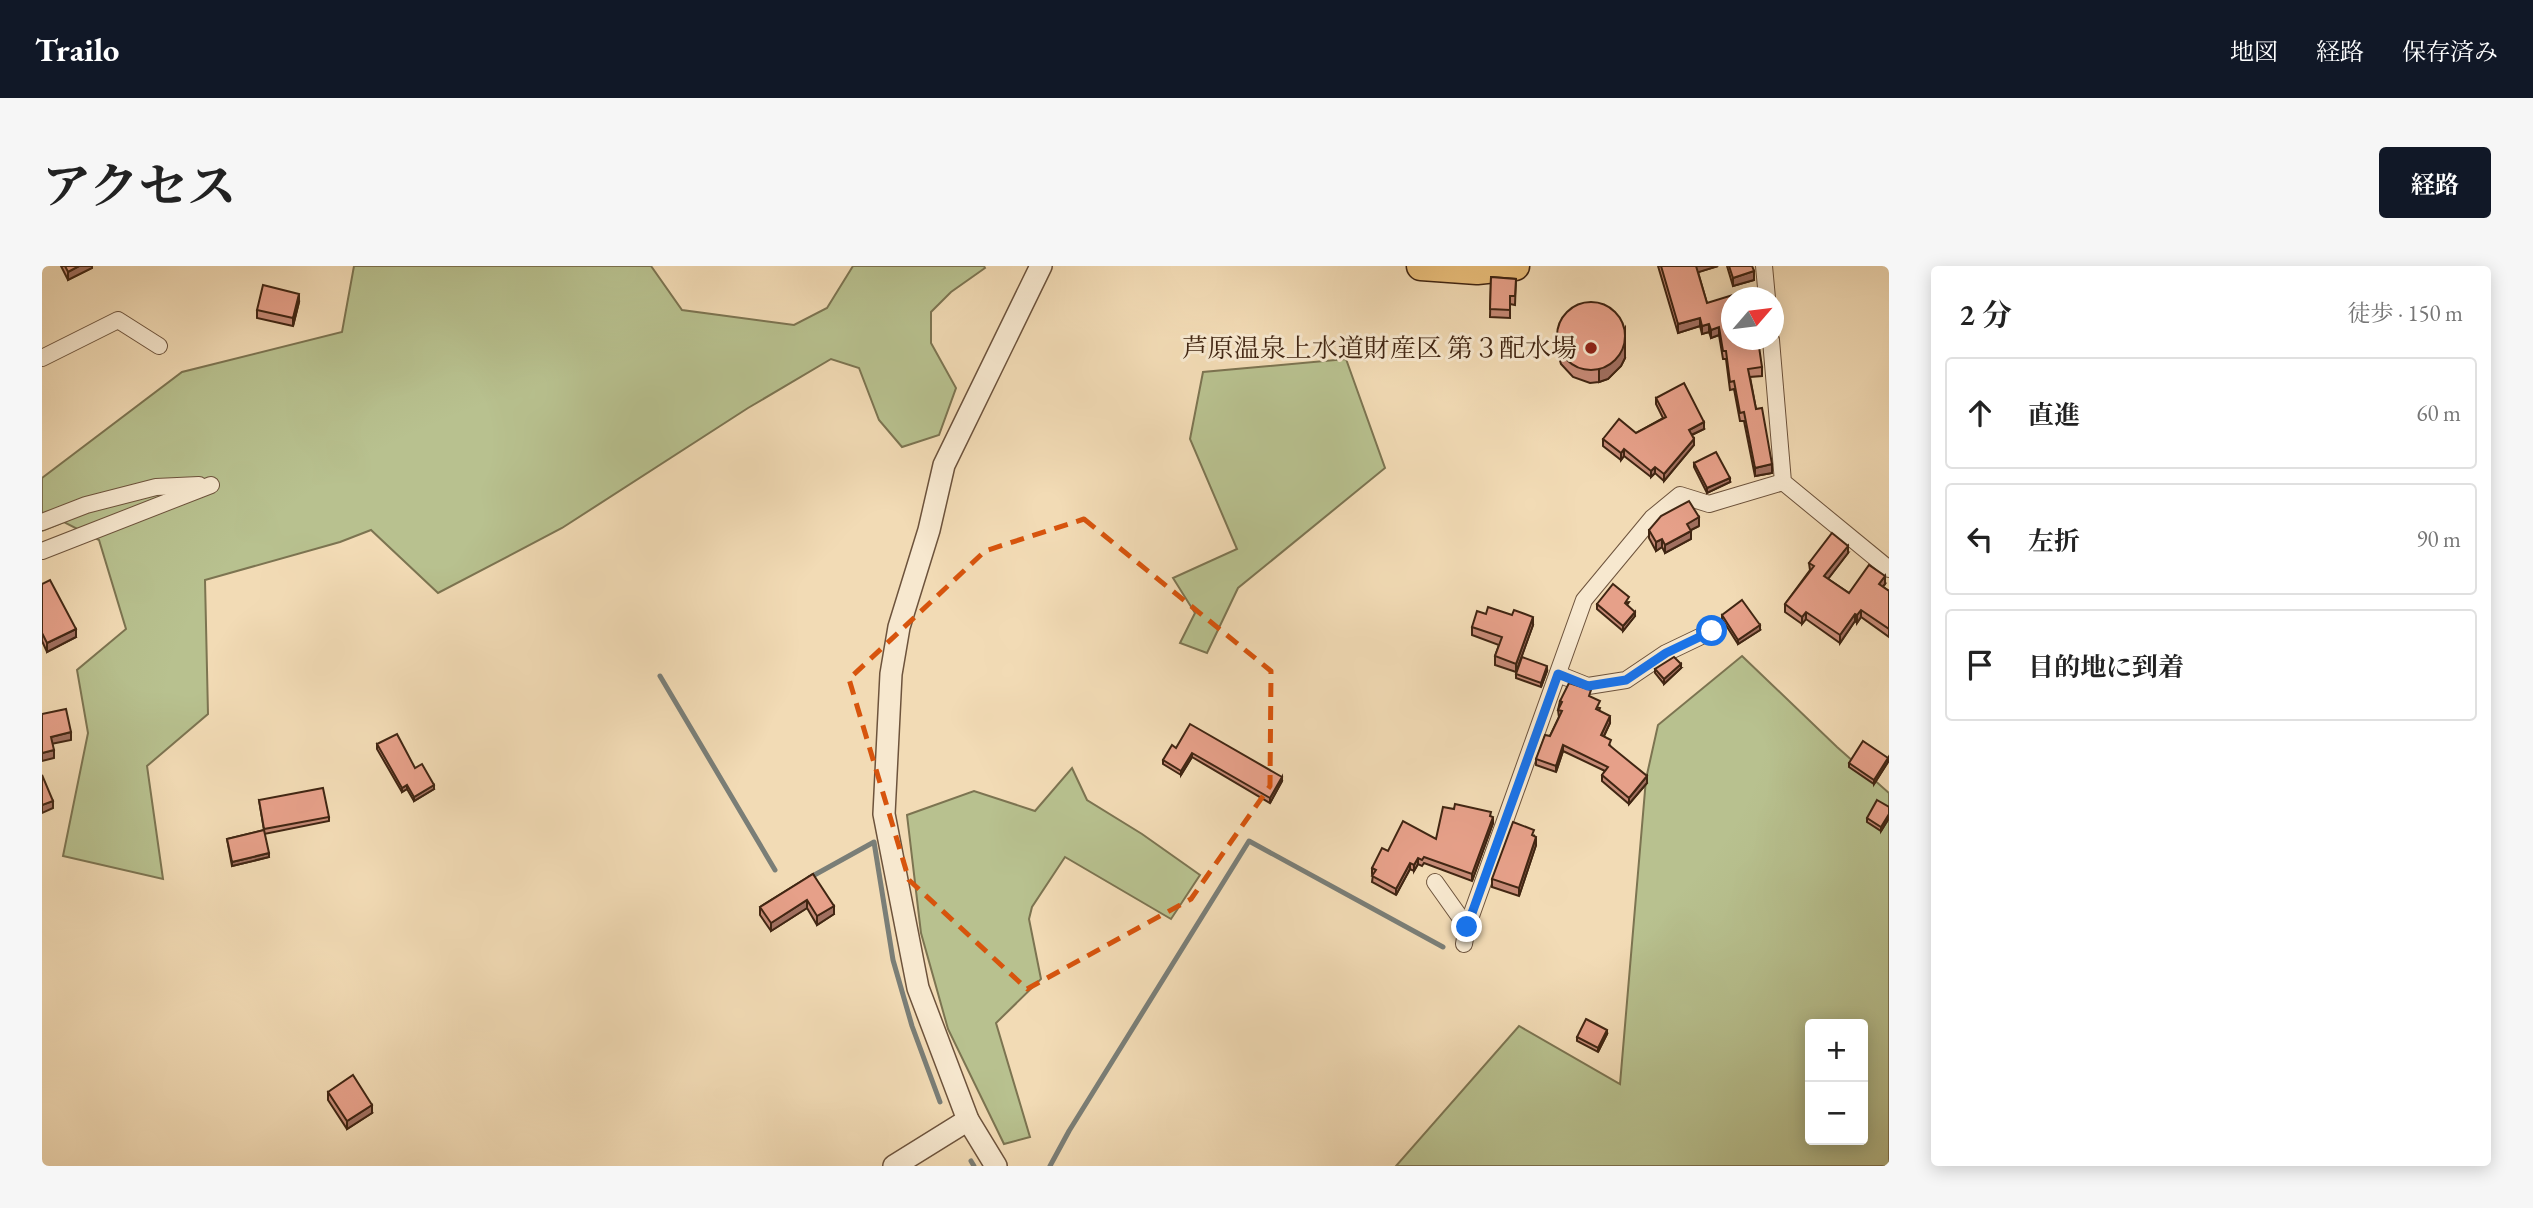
<!DOCTYPE html>
<html lang="ja">
<head>
<meta charset="utf-8">
<style>
  :root { --surface:#fff; --page:#f6f6f6; --text:#222; --muted:#767676; --line:#e0e0e0; --accent:#111827 }
  body { margin:0; font-family:"EB Garamond","Noto Serif JP",serif; background:var(--page); color:var(--text) }
  .controls { position:absolute; right:21px; bottom:21px; display:grid; overflow:hidden; border-radius:7px; box-shadow:0 4px 18px #0003 }
  .controls button { width:63px; height:63px; display:grid; place-items:center; padding:0; border:0; border-bottom:2px solid var(--line); background:var(--surface); color:var(--text); font:35px sans-serif }
  .compass { position:absolute; left:1679px; top:21px; width:63px; height:63px; border-radius:50%; background:var(--surface); box-shadow:0 4px 18px #0003; rotate:62deg }
  .stop { position:absolute; width:21px; height:21px; margin:-16px; border:5px solid #1a73e8; border-radius:50%; background:#fff }
  .stop.end { background:#1a73e8; border-color:#fff; box-shadow:0 2px 7px #0008 }
  .list { margin:0; padding:0; list-style:none }
  h2 { display:flex; justify-content:space-between; align-items:center; height:91px; margin:0; padding:0 28px; font-size:30px }
  h2 small { font-size:23px; font-weight:400; color:var(--muted) }
  .list li { display:grid; grid-template-columns:46px 1fr auto; gap:21px; align-items:center; box-sizing:border-box; height:112px; margin:0 14px 14px; padding:0 14px; border:2px solid var(--line); border-radius:7px }
  .list b { display:block; font-size:26px; white-space:nowrap }
  .list em { font-size:23px; font-style:normal; color:var(--muted) }
  .icon { flex:none; width:38px; height:38px; fill:none; stroke:currentColor; stroke-width:2; stroke-linecap:round; stroke-linejoin:round }
  .map { position:relative; flex:none; width:1847px; height:900px; overflow:hidden; border-radius:7px }
  header { display:flex; align-items:center; gap:42px; box-sizing:border-box; height:98px; padding:0 35px; background:var(--accent); color:#fff }
  header strong { font-size:33px }
  nav { display:flex; gap:38px; margin-inline-start:auto; font-size:24px }
  .intro { display:flex; align-items:center; justify-content:space-between; box-sizing:border-box; height:168px; padding:0 42px }
  h1 { margin:0; font-size:49px }
  .button { padding:18px 32px; border-radius:7px; background:var(--accent); color:#fff; font-size:24px; font-weight:700 }
  main { display:flex; gap:42px; padding:0 42px }
  aside { flex:1; background:var(--surface); border-radius:7px; box-shadow:0 4px 18px #0003 }
  .map>svg:first-child { display:block }
</style>
</head>
<body>
<header>
<strong>Trailo</strong>
<nav><a>地図</a><a>経路</a><a>保存済み</a></nav>
</header>
<div class="intro"><h1>アクセス</h1><a class="button">経路</a></div>
<main>
<div class="map">
<svg width="1847" height="900" viewBox="0 0 1847 900">
  <rect width="100%" height="100%" fill="#f2dbb5"/>
  <filter id="stains"><feTurbulence type="fractalNoise" baseFrequency=".00286" numOctaves="4"/><feColorMatrix values="0 0 0 0 .2 0 0 0 0 .09 0 0 0 0 .02 0 0 0 .5 -.17"/></filter>
  <radialGradient id="worn" r=".72"><stop offset=".6" stop-color="#630" stop-opacity="0"/><stop offset="1" stop-color="#630" stop-opacity=".3"/></radialGradient>
  <g fill="#b8c18f" stroke="#7c7451" stroke-width="2" fill-rule="evenodd">
    <path d="M 312,0 L 609,0 L 640,44 L 752,59 L 785,42 L 811,0 L 942,0 L 943,2 L 909,26 L 889,46 L 889,77 L 914,122 L 897,169 L 860,181 L 837,154 L 817,102 L 789,93 L 706,142 L 520,262 L 396,327 L 329,264 L 298,276 L 163,314 L 166,448 L 105,500 L 121,613 L 21,590 L 46,467 L 35,404 L 84,363 L 57,274 L 22,256 L 0,265 L 0,212 L 140,106 L 300,66 Z"/>
    <path d="M 1304,93 L 1343,202 L 1196,322 L 1165,387 L 1138,377 L 1153,347 L 1131,312 L 1195,283 L 1148,173 L 1161,106 Z"/>
    <path d="M 1700,390 L 1795,481 L 1847,527 L 1847,900 L 1354,900 L 1477,760 L 1578,818 L 1604,513 L 1616,459 ZM 1768,758 L 1821,758 L 1821,874 L 1768,874 Z"/>
    <path d="M 1030,502 L 1045,534 L 1100,568 L 1158,609 L 1129,653 L 1023,591 L 990,641 L 987,653 L 999,713 L 954,757 L 988,871 L 962,878 L 906,763 L 879,667 L 865,549 L 932,525 L 993,545 Z"/>
  </g>
  <g fill="none" stroke-linecap="round" stroke-linejoin="round">
    <g stroke="#7a7e77" stroke-width="5">
      <path d="M 618,410 L 733,604"/>
      <path d="M 767,612 L 832,576 L 851,694 L 870,760 L 898,836"/>
      <path d="M 929,895 L 932,900"/>
      <path d="M 1008,900 L 1027,865 L 1207,575 L 1401,681"/>
    </g>
    <defs>
      <g id="minor">
        <path d="M 1722,0 L 1725,32"/>
        <path d="M 1729,74 L 1741,216 L 1847,303"/>
        <path d="M 0,92 L 76,54 L 117,80"/>
        <path d="M 0,256 L 44,239 L 114,221 L 157,219"/>
        <path d="M 0,285 L 169,219"/>
        <path d="M 1516,408 L 1546,420 L 1584,414 L 1624,387 L 1670,365"/>
        <path d="M 1393,616 L 1425,661"/>
        <path d="M 1422,678 L 1425,661 L 1542,334 L 1610,252 L 1638,229 L 1667,238 L 1741,216"/>
      </g>
      <g id="tertiary">
        <path d="M 852,900 L 926,854"/>
        <path d="M 954,900 L 926,854 L 876,722 L 842,548 L 849,408 L 857,361 L 887,264 L 902,199 L 999,0"/>
      </g>
      <path id="trunk" d="M 1379,0 L 1435,4 L 1473,0"/>
    </defs>
    <use href="#minor" stroke="#6d533c" stroke-width="18"/>
    <use href="#tertiary" stroke="#6d533c" stroke-width="24"/>
    <use href="#trunk" stroke="#412613" stroke-width="31"/>
    <use href="#minor" stroke="#f7e8cf" stroke-width="16"/>
    <use href="#tertiary" stroke="#f7e8cf" stroke-width="21"/>
    <use href="#trunk" stroke="#e9be7a" stroke-width="28"/>
  </g>
  <g fill="#c68a76" stroke="#412613" stroke-width="2">
    <path d="M 19,0 L 50,0 L 50,2 L 26,14 Z"/>
    <path d="M 1616,0 L 1676,0 L 1656,6 L 1665,37 L 1720,101 L 1720,110 L 1708,111 L 1714,143 L 1730,207 L 1713,210 L 1702,155 L 1698,155 L 1692,123 L 1688,124 L 1684,93 L 1681,93 L 1677,69 L 1669,72 L 1667,66 L 1660,68 L 1658,60 L 1636,67 Z"/>
    <path d="M 1685,0 L 1710,0 L 1712,14 L 1691,20 Z"/>
    <path d="M 1449,11 L 1474,13 L 1473,39 L 1468,38 L 1468,52 L 1448,51 Z"/>
    <path d="M 257,36 L 251,60 L 215,52 L 215,44 Z"/>
    <path d="M 1514,69 L 1583,92 L 1579,100 L 1566,113 L 1557,116 L 1548,117 L 1531,111 L 1519,98 L 1514,81 Z"/>
    <path d="M 1614,132 L 1662,163 L 1650,169 L 1652,179 L 1622,215 L 1613,207 L 1609,211 L 1582,190 L 1579,194 L 1561,180 L 1561,173 L 1594,167 L 1621,152 L 1614,138 Z"/>
    <path d="M 1652,197 L 1688,216 L 1665,227 L 1652,201 Z"/>
    <path d="M 1657,260 L 1649,264 L 1649,273 L 1623,287 L 1620,281 L 1614,285 L 1607,272 L 1607,264 Z"/>
    <path d="M 1806,287 L 1786,313 L 1807,327 L 1843,318 L 1841,321 L 1847,325 L 1847,371 L 1819,351 L 1815,357 L 1813,355 L 1798,377 L 1764,353 L 1760,358 L 1743,346 L 1743,338 L 1768,304 L 1767,297 Z"/>
    <path d="M 0,318 L 34,371 L 5,386 L 0,375 Z"/>
    <path d="M 1587,336 L 1585,339 L 1593,350 L 1581,365 L 1555,343 L 1555,338 Z"/>
    <path d="M 1444,348 L 1491,359 L 1474,406 L 1453,399 L 1453,390 L 1457,379 L 1430,369 L 1430,361 Z"/>
    <path d="M 1680,349 L 1718,364 L 1696,378 L 1680,353 Z"/>
    <path d="M 1639,402 L 1622,418 L 1613,407 L 1613,403 Z"/>
    <path d="M 1505,405 L 1499,421 L 1474,412 L 1474,408 Z"/>
    <path d="M 1518,435 L 1558,442 L 1557,445 L 1568,457 L 1562,470 L 1569,481 L 1605,517 L 1587,538 L 1560,515 L 1560,509 L 1563,505 L 1521,485 L 1514,506 L 1494,499 L 1494,493 L 1508,470 L 1517,451 L 1516,444 Z"/>
    <path d="M 335,478 L 373,502 L 392,523 L 372,535 L 365,523 L 360,526 L 335,483 Z"/>
    <path d="M 1134,482 L 1240,515 L 1228,537 L 1150,491 L 1139,509 L 1121,498 L 1121,494 Z"/>
    <path d="M 1846,496 L 1832,518 L 1807,501 L 1807,497 Z"/>
    <path d="M 217,534 L 287,551 L 287,555 L 222,568 L 227,591 L 190,600 L 185,573 L 222,564 Z"/>
    <path d="M 1847,541 L 1847,552 L 1839,565 L 1825,556 L 1825,552 Z"/>
    <path d="M 1449,551 L 1451,557 L 1430,615 L 1382,597 L 1380,600 L 1376,598 L 1372,605 L 1368,603 L 1354,629 L 1330,616 L 1331,609 L 1330,608 L 1330,602 L 1346,585 L 1394,573 Z"/>
    <path d="M 1492,570 L 1494,579 L 1477,630 L 1450,621 L 1450,613 Z"/>
    <path d="M 771,608 L 792,648 L 775,659 L 765,642 L 729,665 L 718,649 L 718,641 Z"/>
    <path d="M 1565,768 L 1556,786 L 1535,775 L 1535,771 Z"/>
    <path d="M 286,826 L 330,847 L 305,863 L 286,834 Z"/>
  </g>
  <g fill="#a17060" stroke="#412613" stroke-width="2">
    <path d="M 37,0 L 50,0 L 50,2 L 26,14 L 26,6 Z"/>
    <path d="M 1654,0 L 1676,0 L 1654,7 Z"/>
    <path d="M 1712,5 L 1712,14 L 1691,20 L 1691,12 Z"/>
    <path d="M 257,28 L 257,36 L 251,60 L 251,52 Z"/>
    <path d="M 1658,52 L 1658,60 L 1636,67 L 1636,58 Z"/>
    <path d="M 1667,58 L 1667,66 L 1660,68 L 1660,60 Z"/>
    <path d="M 1677,61 L 1677,69 L 1669,72 L 1669,64 Z"/>
    <path d="M 1583,62 L 1583,92 L 1579,100 L 1566,113 L 1557,116 L 1557,104 Z"/>
    <path d="M 1662,156 L 1662,163 L 1647,170 L 1647,164 Z"/>
    <path d="M 1652,173 L 1652,179 L 1622,215 L 1622,208 Z"/>
    <path d="M 1582,183 L 1582,190 L 1579,194 L 1579,187 Z"/>
    <path d="M 1730,198 L 1730,207 L 1713,210 L 1713,202 Z"/>
    <path d="M 1613,201 L 1613,207 L 1609,211 L 1609,205 Z"/>
    <path d="M 1688,212 L 1688,216 L 1665,227 L 1665,222 Z"/>
    <path d="M 1657,251 L 1657,260 L 1645,266 L 1645,258 Z"/>
    <path d="M 1649,265 L 1649,273 L 1623,287 L 1623,279 Z"/>
    <path d="M 1620,273 L 1620,281 L 1614,285 L 1614,276 Z"/>
    <path d="M 1806,280 L 1806,287 L 1782,318 L 1782,310 Z"/>
    <path d="M 1843,310 L 1843,318 L 1837,325 L 1837,318 Z"/>
    <path d="M 1819,344 L 1819,351 L 1815,357 L 1815,349 Z"/>
    <path d="M 1593,346 L 1593,350 L 1581,365 L 1581,360 Z"/>
    <path d="M 1764,346 L 1764,353 L 1760,358 L 1760,351 Z"/>
    <path d="M 1813,348 L 1813,355 L 1798,377 L 1798,369 Z"/>
    <path d="M 1491,351 L 1491,359 L 1474,406 L 1474,398 Z"/>
    <path d="M 1718,359 L 1718,364 L 1696,378 L 1696,374 Z"/>
    <path d="M 34,363 L 34,371 L 5,386 L 5,377 Z"/>
    <path d="M 1639,398 L 1639,402 L 1622,418 L 1622,413 Z"/>
    <path d="M 1505,400 L 1505,405 L 1499,421 L 1499,417 Z"/>
    <path d="M 1568,450 L 1568,457 L 1559,476 L 1559,469 Z"/>
    <path d="M 29,466 L 29,474 L 9,478 L 9,471 Z"/>
    <path d="M 1521,479 L 1521,485 L 1514,506 L 1514,500 Z"/>
    <path d="M 12,484 L 12,492 L 0,495 L 0,487 Z"/>
    <path d="M 1150,487 L 1150,491 L 1139,509 L 1139,505 Z"/>
    <path d="M 1846,492 L 1846,496 L 1832,518 L 1832,514 Z"/>
    <path d="M 1605,510 L 1605,517 L 1587,538 L 1587,532 Z"/>
    <path d="M 1240,511 L 1240,515 L 1228,537 L 1228,532 Z"/>
    <path d="M 365,519 L 365,523 L 360,526 L 360,522 Z"/>
    <path d="M 392,519 L 392,523 L 372,535 L 372,531 Z"/>
    <path d="M 11,535 L 11,542 L 0,547 L 0,539 Z"/>
    <path d="M 1847,548 L 1847,552 L 1839,565 L 1839,561 Z"/>
    <path d="M 1451,551 L 1451,557 L 1430,615 L 1430,608 Z"/>
    <path d="M 1494,571 L 1494,579 L 1477,630 L 1477,622 Z"/>
    <path d="M 227,587 L 227,591 L 190,600 L 190,596 Z"/>
    <path d="M 1376,592 L 1376,598 L 1372,605 L 1372,599 Z"/>
    <path d="M 1368,597 L 1368,603 L 1354,629 L 1354,623 Z"/>
    <path d="M 765,634 L 765,642 L 729,665 L 729,657 Z"/>
    <path d="M 792,640 L 792,648 L 775,659 L 775,650 Z"/>
    <path d="M 1565,764 L 1565,768 L 1556,786 L 1556,782 Z"/>
    <path d="M 330,839 L 330,847 L 305,863 L 305,855 Z"/>
  </g>
  <g fill="#e6a089" stroke="#412613" stroke-width="2">
    <path d="M 23,0 L 37,0 L 26,6 Z"/>
    <path d="M 1619,0 L 1654,0 L 1665,37 L 1707,24 L 1709,32 L 1690,32 L 1690,74 L 1716,74 L 1720,101 L 1706,103 L 1714,143 L 1720,142 L 1730,198 L 1713,202 L 1702,146 L 1698,147 L 1692,115 L 1688,116 L 1684,85 L 1681,85 L 1677,61 L 1669,64 L 1667,58 L 1660,60 L 1658,52 L 1636,58 Z"/>
    <path d="M 1687,0 L 1710,0 L 1712,5 L 1691,12 Z"/>
    <path d="M 1449,11 L 1474,13 L 1473,30 L 1468,30 L 1468,44 L 1448,43 Z"/>
    <path d="M 221,19 L 257,28 L 251,52 L 215,44 Z"/>
    <circle cx="1549" cy="70" r="34"/>
    <path d="M 1642,117 L 1662,156 L 1647,164 L 1652,173 L 1622,208 L 1613,201 L 1609,205 L 1582,183 L 1579,187 L 1561,173 L 1577,153 L 1594,167 L 1624,151 L 1614,132 Z"/>
    <path d="M 1674,186 L 1688,212 L 1665,222 L 1652,197 Z"/>
    <path d="M 1647,235 L 1657,251 L 1645,258 L 1649,265 L 1623,279 L 1620,273 L 1614,276 L 1607,264 L 1619,250 Z"/>
    <path d="M 1790,267 L 1806,280 L 1782,310 L 1807,327 L 1827,299 L 1843,310 L 1837,318 L 1847,325 L 1847,363 L 1819,344 L 1815,349 L 1813,348 L 1798,369 L 1764,346 L 1760,351 L 1743,338 L 1772,300 L 1767,297 Z"/>
    <path d="M 8,314 L 34,363 L 5,377 L 0,367 L 0,318 Z"/>
    <path d="M 1571,318 L 1587,331 L 1583,337 L 1593,346 L 1581,360 L 1555,338 Z"/>
    <path d="M 1700,334 L 1718,359 L 1696,374 L 1680,349 Z"/>
    <path d="M 1446,341 L 1470,349 L 1472,344 L 1491,351 L 1474,398 L 1453,390 L 1460,371 L 1430,361 L 1435,345 L 1444,348 Z"/>
    <path d="M 1480,391 L 1505,400 L 1499,417 L 1474,408 Z"/>
    <path d="M 1632,391 L 1639,398 L 1622,413 L 1613,403 Z"/>
    <path d="M 1527,417 L 1549,424 L 1547,430 L 1558,435 L 1554,443 L 1568,450 L 1559,469 L 1569,474 L 1567,479 L 1605,510 L 1587,532 L 1560,509 L 1566,501 L 1521,479 L 1514,500 L 1494,493 L 1503,469 L 1508,470 L 1520,445 L 1516,444 L 1520,436 L 1518,435 Z"/>
    <path d="M 24,443 L 29,466 L 9,471 L 12,484 L 0,487 L 0,448 Z"/>
    <path d="M 1148,458 L 1240,511 L 1228,532 L 1150,487 L 1139,505 L 1121,494 L 1130,479 L 1134,482 Z"/>
    <path d="M 355,468 L 373,502 L 380,498 L 392,519 L 372,531 L 365,519 L 360,522 L 335,478 Z"/>
    <path d="M 1821,475 L 1846,492 L 1832,514 L 1807,497 Z"/>
    <path d="M 0,509 L 11,535 L 0,539 Z"/>
    <path d="M 281,522 L 287,551 L 222,563 L 217,534 Z"/>
    <path d="M 1835,534 L 1847,541 L 1847,548 L 1839,561 L 1825,552 Z"/>
    <path d="M 1413,538 L 1449,546 L 1448,550 L 1451,551 L 1430,608 L 1382,591 L 1380,594 L 1376,592 L 1372,599 L 1368,597 L 1354,623 L 1330,610 L 1334,604 L 1330,602 L 1340,582 L 1346,585 L 1361,555 L 1394,573 L 1401,541 L 1412,543 Z"/>
    <path d="M 1471,556 L 1492,564 L 1490,569 L 1494,571 L 1477,622 L 1450,613 Z"/>
    <path d="M 222,564 L 227,587 L 190,596 L 185,573 Z"/>
    <path d="M 771,608 L 792,640 L 775,650 L 765,634 L 729,657 L 718,641 Z"/>
    <path d="M 1544,753 L 1565,764 L 1556,782 L 1535,771 Z"/>
    <path d="M 311,809 L 330,839 L 305,855 L 286,826 Z"/>
  </g>
  <g fill="none" stroke-linecap="round" stroke-linejoin="round">
    <path stroke="#1a73e8" stroke-width="9" d="M 1425,661 L 1516,408 L 1546,420 L 1584,414 L 1624,387 L 1670,365"/>
  </g>
  <path fill="none" stroke="#d7540d" stroke-width="5" stroke-dasharray="14 9" stroke-linejoin="round" d="M 1042,253 L 1229,405 L 1228,520 L 1149,633 L 985,723 L 867,614 L 807,413 L 943,285 Z"/>
  <circle fill="#8f2418" stroke="#f7e8cf" stroke-width="2.5" cx="1549" cy="82" r="7"/>
  <g text-anchor="middle" stroke-width="6" stroke-linejoin="round" paint-order="stroke">
    <g font-size="26" fill="#412613" stroke="#f7e8cf" text-anchor="end">
      <text x="1535" y="91">芦原温泉上水道財産区 第３配水場</text>
    </g>
  </g>
  <rect width="100%" height="100%" filter="url(#stains)"/>
  <rect width="100%" height="100%" fill="url(#worn)"/>
</svg>
<div class="controls">
<button>+</button>
<button>−</button>
</div>
<svg class="compass" viewBox="-18 -18 36 36"><path d="M0-13l5 13h-10z" fill="#e53935"/><path d="M0 13l5-13h-10z" fill="#767676"/></svg>
<div class="stop" style="left:1670px;top:365px"></div>
<div class="stop end" style="left:1425px;top:661px"></div>
</div>
<aside>
<h2>2 分<small>徒歩 · 150 m</small></h2>
<ul class="list">
<li><svg class="icon" aria-label="ahead" viewBox="0 0 24 24"><path d="M12 20V5M6 11l6-6 6 6"/></svg><div><b>直進</b></div><em>60 m</em></li>
<li><svg class="icon" aria-label="left" viewBox="0 0 24 24"><path d="M17 20v-9H6M10 6l-5 5 5 5"/></svg><div><b>左折</b></div><em>90 m</em></li>
<li><svg class="icon" aria-label="arrive" viewBox="0 0 24 24"><path d="M6 21V4h12l-3 4 3 4H6"/></svg><div><b>目的地に到着</b></div></li>
</ul>
</aside>
</main>
</body>
</html>
